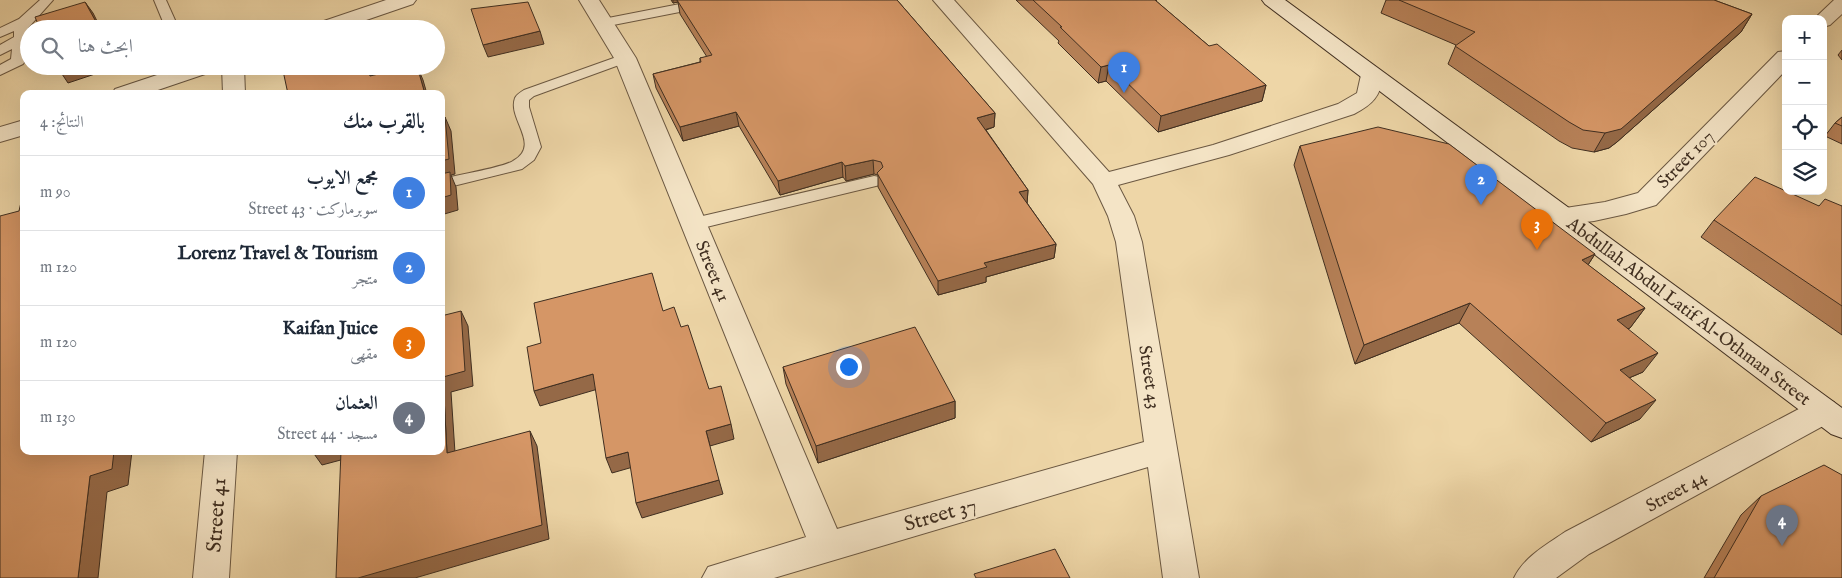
<!DOCTYPE html>
<html lang="ar">
<head>
<meta charset="utf-8">
<style>
  :root { --surface:#fff; --page:#f6f6f7; --text:#1f2937; --muted:#747a83; --line:#e0e1e3; --accent:#8f2418 }
  body { margin:0; font-family:"IM FELL English",Amiri,serif; background:var(--page); color:var(--text); direction:rtl }
  .controls { position:absolute; right:15px; top:15px; display:grid; overflow:hidden; border-radius:10px; box-shadow:0 5px 20px #0002 }
  .controls button { width:45px; height:45px; display:grid; place-items:center; padding:0; border:0; border-bottom:1px solid var(--line); background:var(--surface); color:var(--text); font:25px sans-serif }
  .you { position:absolute; left:848px; top:366px; width:18px; height:18px; margin:-12px; border:4px solid #fff; border-radius:50%; background:#1a73e8; box-shadow:0 0 0 8px #1a73e833 }
  .badge { display:grid; place-items:center; width:32px; height:32px; border-radius:50%; background:var(--accent); color:#fff; font-size:16px; font-weight:700 }
  .pin { position:absolute; translate:-50% -41px; filter:drop-shadow(0 1px 2px #0008) }
  .pin::after { content:''; position:absolute; top:26px; width:18px; height:15px; background:inherit; clip-path:polygon(0 0,100% 0,50% 100%) }
  .list { margin:0; padding:0; list-style:none }
  h2 { display:flex; justify-content:space-between; align-items:center; height:65px; margin:0; padding:0 20px; font-size:21px }
  h2 small { font-size:16px; font-weight:400; color:var(--muted) }
  .list li { display:grid; grid-template-columns:32px 1fr auto; gap:15px; align-items:center; box-sizing:border-box; height:75px; padding:0 20px; border-top:1px solid var(--line) }
  .list b { display:block; font-size:19px; white-space:nowrap }
  .list p { margin:0; font-size:16px; white-space:nowrap; color:var(--muted) }
  .list em { font-size:16px; font-style:normal; color:var(--muted) }
  .icon { flex:none; width:28px; height:28px; fill:none; stroke:currentColor; stroke-width:2; stroke-linecap:round; stroke-linejoin:round }
  .map { position:relative; flex:none; width:1842px; height:578px; overflow:hidden; direction:ltr }
  .search { position:absolute; background:var(--surface); box-shadow:0 5px 20px #0002; left:20px; top:20px; width:425px; height:55px; display:flex; align-items:center; gap:12px; box-sizing:border-box; padding:0 18px; border-radius:28px; color:var(--muted); font-size:19px }
  .panel { position:absolute; background:var(--surface); box-shadow:0 5px 20px #0002; left:20px; top:90px; width:425px; height:365px; border-radius:10px; direction:rtl }
  .map>svg:first-child { display:block }
</style>
</head>
<body>
<div class="map">
<svg width="1842" height="578" viewBox="0 0 1842 578">
  <rect width="100%" height="100%" fill="#eed6a7"/>
  <filter id="stains"><feTurbulence type="fractalNoise" baseFrequency=".004" numOctaves="4"/><feColorMatrix values="0 0 0 0 .2 0 0 0 0 .09 0 0 0 0 .02 0 0 0 .5 -.17"/></filter>
  <radialGradient id="worn" r=".72"><stop offset=".6" stop-color="#630" stop-opacity="0"/><stop offset="1" stop-color="#630" stop-opacity=".3"/></radialGradient>
  <g fill="none" stroke-linecap="round" stroke-linejoin="round">
    <defs>
      <g id="lane">
        <path d="M 40,0 L 53,0 L 28,28 L 25,61 L 23,64 L 0,75 L 0,65 L 11,59 L 12,49 L 0,55 L 0,45 L 14,37 L 14,31 L 0,37 L 0,28 L 19,19 Z"/>
        <path d="M 154,0 L 166,0 L 179,29 L 166,29 Z"/>
        <path d="M 690,2 L 696,6 L 695,9 L 603,27 L 596,23 L 603,19 Z"/>
        <path d="M 625,54 L 632,58 L 630,61 L 534,96 L 529,100 L 529,107 L 541,147 L 534,160 L 522,169 L 441,189 L 441,179 C 458,175 501,168 513,161 C 542,145 507,119 515,98 C 517,94 521,92 524,90 Z"/>
        <path d="M 874,176 L 880,177 L 882,181 L 880,185 L 694,230 L 688,228 L 686,224 L 688,220 L 694,218 Z"/>
      </g>
      <g id="street">
        <path d="M 386,0 L 416,0 L 413,4 L 340,29 L 309,29 L 312,25 Z"/>
        <path d="M 579,0 L 599,0 L 636,58 L 837,529 L 1144,442 L 1116,242 L 1108,216 L 1093,184 L 933,0 L 954,0 L 1109,172 L 1213,145 L 1338,104 L 1357,93 L 1361,75 L 1364,70 L 1372,68 L 1380,70 L 1383,75 C 1381,96 1372,105 1354,114 L 1229,155 L 1118,185 L 1134,216 L 1142,242 L 1199,578 L 1163,578 L 1148,467 L 774,578 L 702,578 L 708,567 L 806,537 L 614,58 Z"/>
        <path d="M 1834,0 L 1842,0 L 1842,14 L 1830,25 L 1823,27 L 1823,19 L 1814,19 Z"/>
        <path d="M 1786,51 L 1786,70 L 1656,205 L 1626,214 L 1594,221 L 1561,225 L 1552,222 L 1548,216 L 1552,210 L 1605,202 L 1638,193 L 1778,52 Z"/>
        <path d="M 184,66 L 217,66 L 214,71 L 146,94 L 112,94 L 115,89 Z"/>
        <path d="M 222,66 L 244,66 L 245,94 L 223,94 Z"/>
        <path d="M 24,120 L 24,135 L 0,142 L 0,127 Z"/>
        <path d="M 1823,399 L 1834,402 L 1838,411 L 1834,420 L 1589,554 L 1556,578 L 1514,578 C 1524,557 1546,545 1565,532 L 1812,402 Z"/>
        <path d="M 205,451 L 237,451 L 229,578 L 193,578 Z"/>
      </g>
      <path id="secondary" d="M 1262,0 L 1285,0 L 1842,408 L 1842,438 L 1831,434 L 1265,4 Z"/>
    </defs>
    <use href="#lane" stroke="#6b5842" stroke-width="2"/>
    <use href="#street" stroke="#6b5842" stroke-width="2"/>
    <use href="#secondary" stroke="#3f2e20" stroke-width="2"/>
    <use href="#lane" fill="#f4e4c6" fill-rule="evenodd"/>
    <use href="#street" fill="#f4e4c6" fill-rule="evenodd"/>
    <use href="#secondary" fill="#f4e4c6" fill-rule="evenodd"/>
  </g>
  <g fill="#b78158" stroke="#3f2e20">
    <path d="M 671,0 L 897,0 L 995,113 L 994,127 L 986,130 L 1028,190 L 1027,203 L 1056,244 L 1054,258 L 986,277 L 986,282 L 938,295 L 878,187 L 878,175 L 874,174 L 846,181 L 843,177 L 780,195 L 739,126 L 683,141 L 656,88 L 653,74 L 700,62 L 700,58 L 707,57 L 680,14 L 678,2 L 673,3 Z"/>
    <path d="M 1016,0 L 1157,0 L 1156,1 L 1209,46 L 1266,85 L 1262,101 L 1158,132 L 1106,81 L 1098,83 L 1058,43 L 1059,41 Z"/>
    <path d="M 1386,0 L 1714,0 L 1752,14 L 1741,32 L 1617,142 L 1609,148 L 1594,152 L 1572,148 L 1559,141 L 1448,64 L 1456,45 L 1381,13 Z"/>
    <path d="M 1842,50 L 1842,60 L 1838,55 Z"/>
    <path d="M 1842,117 L 1842,144 L 1825,136 L 1835,123 Z"/>
    <path d="M 1300,146 L 1595,254 L 1588,265 L 1645,308 L 1630,328 L 1628,328 L 1643,372 L 1629,378 L 1640,419 L 1591,442 L 1459,323 L 1355,364 L 1294,165 Z"/>
    <path d="M 1819,206 L 1842,206 L 1842,335 L 1701,237 L 1714,220 Z"/>
    <path d="M 783,367 L 955,401 L 955,418 L 818,463 L 786,384 Z"/>
    <path d="M 1761,496 L 1842,578 L 1704,578 L 1741,515 Z"/>
  </g>
  <g fill="#956947" stroke="#3f2e20">
    <path d="M 673,0 L 690,0 L 677,0 L 678,2 L 673,3 Z"/>
    <path d="M 85,2 L 93,13 L 101,29 L 100,29 Z"/>
    <path d="M 1752,14 L 1741,32 L 1617,142 L 1609,148 L 1594,152 L 1605,133 Z"/>
    <path d="M 540,31 L 544,44 L 488,57 L 483,45 Z"/>
    <path d="M 1109,65 L 1106,81 L 1098,83 L 1101,67 Z"/>
    <path d="M 75,66 L 119,66 L 68,83 L 60,71 Z"/>
    <path d="M 367,66 L 369,66 L 377,91 L 370,76 Z"/>
    <path d="M 417,66 L 423,80 L 427,94 L 425,94 Z"/>
    <path d="M 1266,85 L 1262,101 L 1158,132 L 1161,116 Z"/>
    <path d="M 736,112 L 739,126 L 683,141 L 680,127 Z"/>
    <path d="M 995,113 L 994,127 L 977,132 L 977,118 Z"/>
    <path d="M 445,117 L 451,131 L 455,174 L 451,175 L 456,187 L 458,210 L 441,215 L 441,161 Z"/>
    <path d="M 873,160 L 874,174 L 846,181 L 845,166 Z"/>
    <path d="M 842,162 L 843,177 L 780,195 L 778,181 Z"/>
    <path d="M 1028,190 L 1027,204 L 1019,192 Z"/>
    <path d="M 1056,244 L 1054,258 L 986,277 L 986,282 L 938,295 L 938,281 L 984,263 Z"/>
    <path d="M 1595,254 L 1582,274 L 1582,260 Z"/>
    <path d="M 1470,303 L 1459,323 L 1355,364 L 1364,345 Z"/>
    <path d="M 1645,308 L 1630,328 L 1603,339 L 1617,320 Z"/>
    <path d="M 461,311 L 468,326 L 473,386 L 451,392 L 456,468 L 447,453 L 443,377 Z"/>
    <path d="M 1658,353 L 1643,372 L 1605,388 L 1620,370 Z"/>
    <path d="M 593,374 L 598,389 L 540,406 L 534,391 Z"/>
    <path d="M 1656,400 L 1640,419 L 1591,442 L 1606,423 Z"/>
    <path d="M 955,401 L 955,418 L 818,463 L 816,446 Z"/>
    <path d="M 731,424 L 734,439 L 710,446 L 706,431 Z"/>
    <path d="M 530,431 L 537,446 L 549,539 L 415,578 L 358,578 Z"/>
    <path d="M 114,451 L 132,451 L 128,485 L 107,492 L 98,578 L 78,578 L 90,476 Z"/>
    <path d="M 312,451 L 348,451 L 352,457 L 322,465 Z"/>
    <path d="M 628,452 L 633,467 L 612,473 L 606,458 Z"/>
    <path d="M 719,480 L 723,494 L 642,518 L 636,503 Z"/>
  </g>
  <g fill="#d59666" stroke="#3f2e20">
    <path d="M 677,0 L 897,0 L 995,113 L 977,118 L 1028,190 L 1019,192 L 1056,244 L 984,263 L 987,267 L 938,281 L 877,173 L 883,167 L 881,162 L 873,160 L 845,166 L 842,162 L 778,181 L 736,112 L 680,127 L 653,74 L 701,62 L 700,58 L 712,55 Z"/>
    <path d="M 1033,0 L 1155,0 L 1209,46 L 1217,44 L 1266,85 L 1161,116 L 1109,65 L 1101,67 L 1060,27 L 1062,27 Z"/>
    <path d="M 1399,0 L 1714,0 L 1752,14 L 1628,123 L 1621,129 L 1605,133 L 1583,130 L 1569,122 L 1455,46 L 1475,32 Z"/>
    <path d="M 85,2 L 100,29 L 40,29 L 35,17 Z"/>
    <path d="M 528,2 L 540,31 L 483,45 L 471,9 Z"/>
    <path d="M 58,66 L 75,66 L 60,71 Z"/>
    <path d="M 282,66 L 367,66 L 370,76 L 413,66 L 417,66 L 425,94 L 288,94 Z"/>
    <path d="M 445,117 L 449,159 L 441,161 L 441,118 Z"/>
    <path d="M 1842,117 L 1842,126 L 1835,123 Z"/>
    <path d="M 1378,127 L 1449,144 L 1595,254 L 1582,260 L 1645,308 L 1617,320 L 1658,353 L 1620,370 L 1656,400 L 1606,423 L 1470,303 L 1364,345 L 1300,146 Z"/>
    <path d="M 450,172 L 451,195 L 441,198 L 441,174 Z"/>
    <path d="M 1755,177 L 1819,206 L 1825,199 L 1842,206 L 1842,306 L 1714,220 Z"/>
    <path d="M 24,189 L 24,451 L 114,451 L 112,469 L 90,476 L 78,578 L 0,578 L 0,216 L 19,211 Z"/>
    <path d="M 652,273 L 663,311 L 674,307 L 681,327 L 688,325 L 709,389 L 721,386 L 731,424 L 706,431 L 719,480 L 636,503 L 628,452 L 606,458 L 593,374 L 534,391 L 527,347 L 541,343 L 534,303 Z"/>
    <path d="M 461,311 L 465,371 L 443,377 L 447,453 L 530,431 L 542,525 L 358,578 L 336,578 L 341,451 L 441,451 L 441,316 Z"/>
    <path d="M 915,327 L 955,401 L 816,446 L 783,367 Z"/>
    <path d="M 1824,465 L 1842,475 L 1842,578 L 1714,578 L 1761,496 Z"/>
    <path d="M 1055,549 L 1070,578 L 976,578 L 974,574 Z"/>
  </g>
  <g text-anchor="middle" stroke-width="4.5" stroke-linejoin="round" paint-order="stroke">
    <g font-size="18" fill="#3f2e20" stroke="#f4e4c6">
      <text transform="translate(1685 159) rotate(-46)" y="6">Street 107</text>
      <text transform="translate(713 271) rotate(68)" y="6">Street 41</text>
      <text transform="translate(1689 311) rotate(37)" y="6">Abdullah Abdul Latif Al-Othman Street</text>
      <text transform="translate(1150 377) rotate(81)" y="6">Street 43</text>
      <text transform="translate(1676 491) rotate(-29)" y="6">Street 44</text>
    </g>
    <g font-size="21" fill="#3f2e20" stroke="#f4e4c6">
      <text transform="translate(940 514) rotate(-16)" y="7">Street 37</text>
      <text transform="translate(216 515) rotate(-86)" y="7">Street 41</text>
    </g>
  </g>
  <rect width="100%" height="100%" filter="url(#stains)"/>
  <rect width="100%" height="100%" fill="url(#worn)"/>
</svg>
<div class="controls">
<button>+</button>
<button>−</button>
<button><svg class="icon" aria-label="locate" viewBox="0 0 24 24"><circle cx="12" cy="12" r="6"/><path d="M12 2v4M12 18v4M2 12h4M18 12h4"/></svg></button>
<button><svg class="icon" aria-label="layers" viewBox="0 0 24 24"><path d="M12 4l9 5-9 5-9-5zM3 14l9 5 9-5"/></svg></button>
</div>
<div class="you"></div>
<div class="pin badge" style="left:1124px;top:93px;background:#3f7fe0">1</div>
<div class="pin badge" style="left:1481px;top:205px;background:#3f7fe0">2</div>
<div class="pin badge" style="left:1537px;top:250px;background:#e8710a">3</div>
<div class="pin badge" style="left:1782px;top:546px;background:#6b7280">4</div>
<div class="search"><svg class="icon" aria-label="search" viewBox="0 0 24 24"><circle cx="10" cy="10" r="6"/><path d="M15 15l6 6"/></svg>ابحث هنا</div>
<section class="panel">
<h2>بالقرب منك<small>النتائج: 4</small></h2>
<ul class="list">
<li><span class="badge" style="background:#3f7fe0">1</span><div><b>مجمع الايوب</b><p>سوبرماركت · Street 43</p></div><em>90 m</em></li>
<li><span class="badge" style="background:#3f7fe0">2</span><div><b>Lorenz Travel &amp; Tourism</b><p>متجر</p></div><em>120 m</em></li>
<li><span class="badge" style="background:#e8710a">3</span><div><b>Kaifan Juice</b><p>مقهى</p></div><em>120 m</em></li>
<li><span class="badge" style="background:#6b7280">4</span><div><b>العثمان</b><p>مسجد · Street 44</p></div><em>130 m</em></li>
</ul>
</section>
</div>
</body>
</html>
